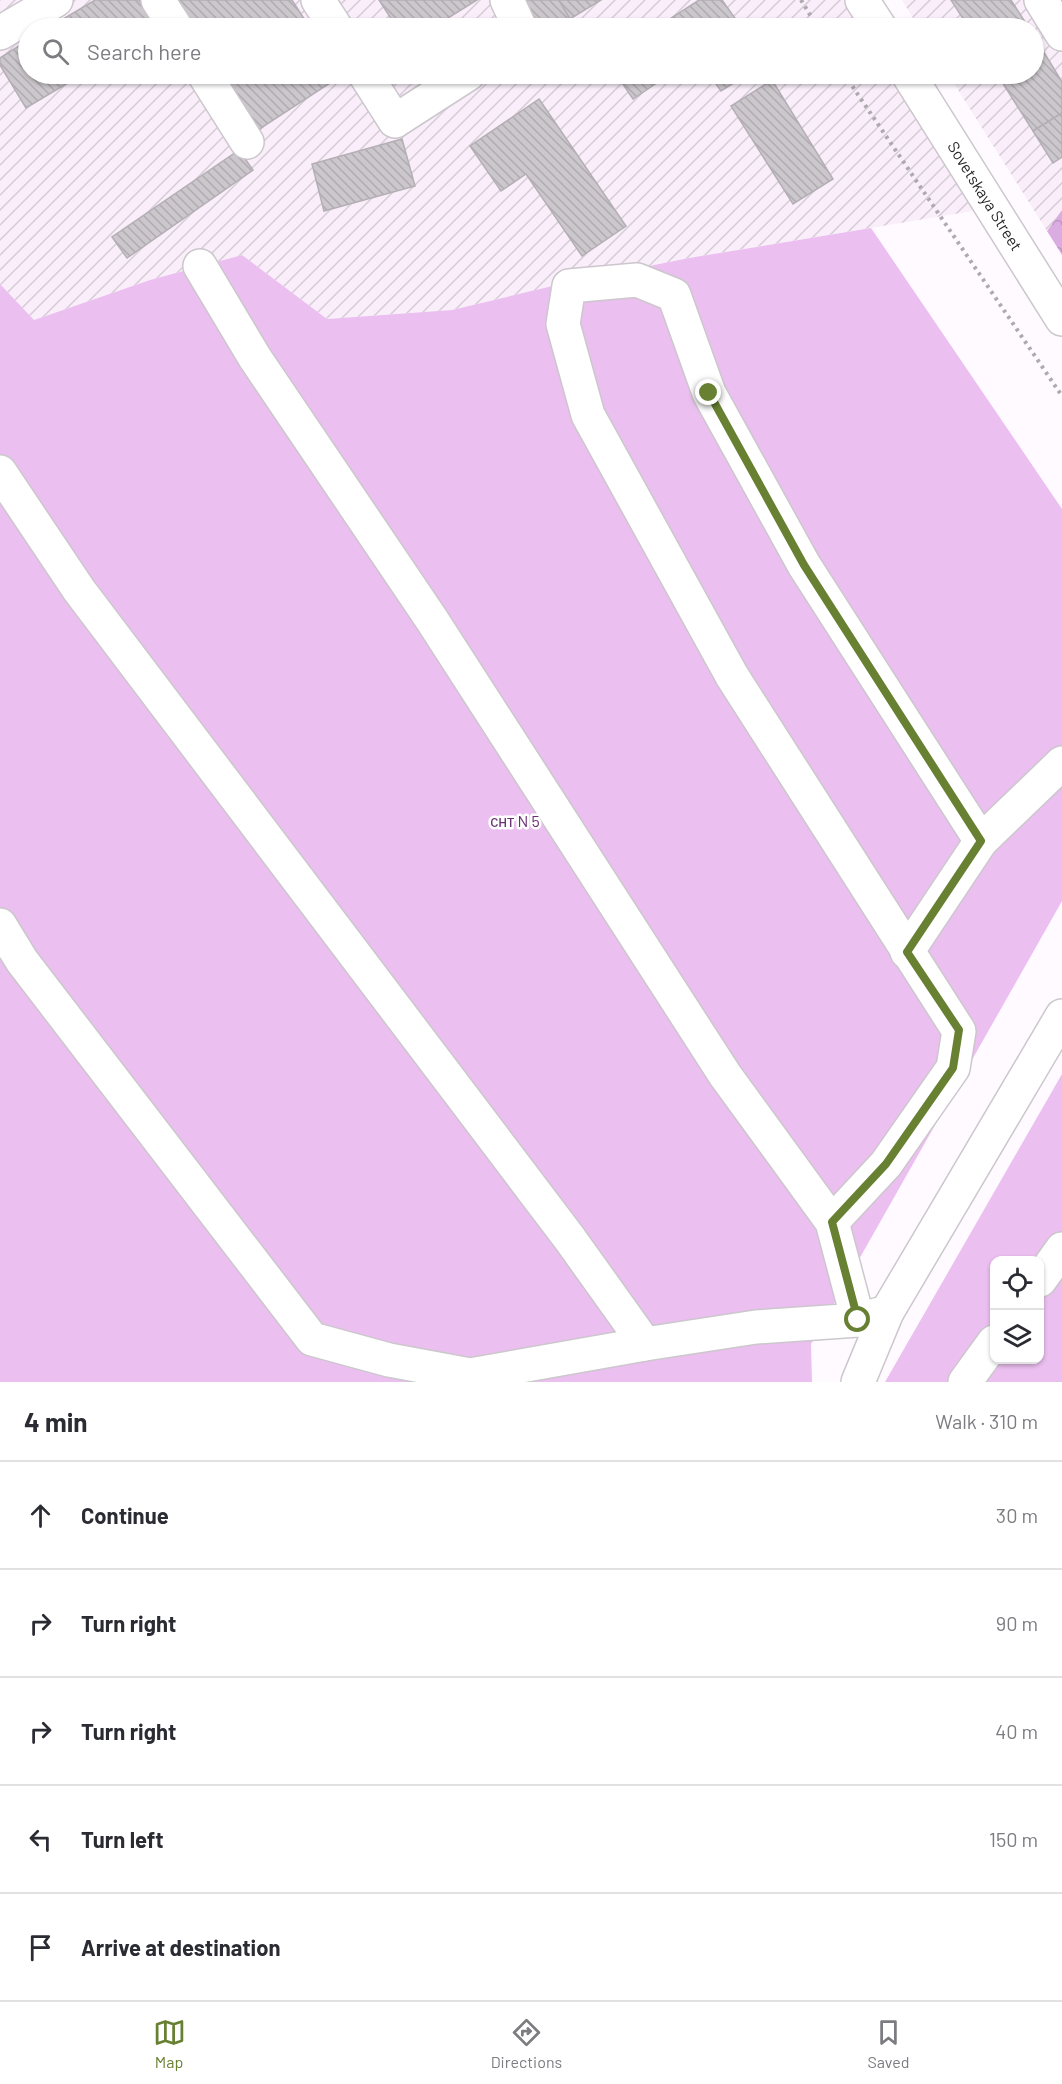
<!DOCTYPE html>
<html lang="en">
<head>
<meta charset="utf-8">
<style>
  :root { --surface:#fff; --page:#f2f2f3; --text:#2b2b33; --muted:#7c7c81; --line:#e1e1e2; --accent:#688032 }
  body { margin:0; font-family:Barlow,sans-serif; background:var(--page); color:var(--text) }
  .controls { position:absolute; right:18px; bottom:18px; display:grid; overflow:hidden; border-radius:12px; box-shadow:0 2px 4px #0004 }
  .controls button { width:54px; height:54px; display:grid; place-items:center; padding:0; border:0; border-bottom:2px solid var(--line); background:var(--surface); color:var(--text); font:30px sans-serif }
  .stop { position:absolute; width:18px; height:18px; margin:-14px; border:4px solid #688032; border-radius:50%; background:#fff }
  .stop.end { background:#688032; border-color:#fff; box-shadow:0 2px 6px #0008 }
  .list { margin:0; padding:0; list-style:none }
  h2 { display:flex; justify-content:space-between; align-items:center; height:78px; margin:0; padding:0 24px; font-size:26px }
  h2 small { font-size:20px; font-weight:400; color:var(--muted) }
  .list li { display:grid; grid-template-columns:39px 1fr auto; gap:18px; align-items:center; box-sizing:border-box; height:108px; padding:0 24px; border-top:2px solid var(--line) }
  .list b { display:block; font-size:22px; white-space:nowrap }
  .list em { font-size:20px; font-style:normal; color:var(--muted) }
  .icon { flex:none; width:33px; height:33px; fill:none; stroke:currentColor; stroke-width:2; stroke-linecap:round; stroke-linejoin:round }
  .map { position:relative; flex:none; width:1062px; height:1382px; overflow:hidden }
  .search { position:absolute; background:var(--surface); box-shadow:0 2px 4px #0004; left:18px; right:18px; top:18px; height:66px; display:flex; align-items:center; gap:15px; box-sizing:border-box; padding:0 21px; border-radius:33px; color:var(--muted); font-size:22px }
  .sheet { height:618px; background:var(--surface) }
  nav { display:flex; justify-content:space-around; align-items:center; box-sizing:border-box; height:84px; border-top:2px solid var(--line); background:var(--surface); font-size:16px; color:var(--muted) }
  nav a { display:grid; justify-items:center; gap:3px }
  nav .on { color:var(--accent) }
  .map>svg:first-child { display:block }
</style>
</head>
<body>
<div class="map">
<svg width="1062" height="1382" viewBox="0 0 1062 1382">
  <defs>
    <pattern id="industrial-furrows" width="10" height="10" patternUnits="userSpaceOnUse" patternTransform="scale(1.5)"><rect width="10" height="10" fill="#f9eefa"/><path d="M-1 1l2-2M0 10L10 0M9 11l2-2" fill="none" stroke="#d5ccd6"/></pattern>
    <pattern id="forest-crowns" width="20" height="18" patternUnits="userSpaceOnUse" patternTransform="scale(1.5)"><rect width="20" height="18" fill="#dbace1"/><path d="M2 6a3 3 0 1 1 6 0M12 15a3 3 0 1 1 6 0" fill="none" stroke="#bc94c1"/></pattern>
    <pattern id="building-back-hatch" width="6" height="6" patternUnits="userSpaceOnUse" patternTransform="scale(1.5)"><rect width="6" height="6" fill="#ccc7cc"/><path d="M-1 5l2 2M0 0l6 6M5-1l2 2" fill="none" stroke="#afabaf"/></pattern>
  </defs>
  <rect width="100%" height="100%" fill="#fefaff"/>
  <g fill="url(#industrial-furrows)">
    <path d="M 0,0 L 844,0 L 862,28 L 28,28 L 28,74 L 891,74 L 979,210 L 689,258 L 565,283 L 452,310 L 327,319 L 242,255 L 150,280 L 34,320 L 0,284 Z"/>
    <path d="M 902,0 L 1062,0 L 1062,210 L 1047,231 L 948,74 L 1034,74 L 1034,28 L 919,28 Z"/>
  </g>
  <g fill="#ebbff0" fill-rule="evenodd">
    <path d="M 871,228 L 1062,509 L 1062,901 L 811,1344 L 812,1382 L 0,1382 L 0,284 L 34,320 L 150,280 L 242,255 L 327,319 L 452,310 L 565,283 L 689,258 Z"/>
    <path d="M 1062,1074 L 1062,1382 L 885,1382 ZM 994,1260 L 1040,1260 L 1040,1360 L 994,1360 Z"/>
  </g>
  <path fill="url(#forest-crowns)" d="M 1062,210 L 1062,255 L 1047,231 Z"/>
  <g fill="url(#building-back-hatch)" stroke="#b4afb5" stroke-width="1.5">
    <path d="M 95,0 L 139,0 L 156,28 L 48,28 Z"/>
    <path d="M 170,0 L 292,0 L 310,28 L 188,28 Z"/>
    <path d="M 379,0 L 477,0 L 432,28 L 397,28 Z"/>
    <path d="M 524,0 L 559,0 L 570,19 L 555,28 L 541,28 Z"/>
    <path d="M 559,0 L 601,0 L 570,19 Z"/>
    <path d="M 699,0 L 722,0 L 742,28 L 656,28 Z"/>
    <path d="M 951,0 L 1011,0 L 1029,28 L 969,28 Z"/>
    <path d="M 1034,36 L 1062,82 L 1062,113 L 1033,131 L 997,74 L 1034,74 Z"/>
    <path d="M 28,40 L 28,74 L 83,74 L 26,108 L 0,65 L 0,58 Z"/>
    <path d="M 217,74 L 339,74 L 341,76 L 255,132 Z"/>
    <path d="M 616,74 L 670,74 L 633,99 Z"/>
    <path d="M 709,74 L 748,74 L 721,91 Z"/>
    <path d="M 772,80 L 833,179 L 793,204 L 731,106 Z"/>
    <path d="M 539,99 L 626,226 L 582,256 L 526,174 L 501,191 L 470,146 Z"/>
    <path d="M 1062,113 L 1062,157 L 1053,163 L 1033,131 Z"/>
    <path d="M 402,139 L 415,186 L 324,211 L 312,164 Z"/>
    <path d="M 239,150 L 253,170 L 127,258 L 112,237 Z"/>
  </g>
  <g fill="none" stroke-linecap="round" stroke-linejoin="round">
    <defs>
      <g id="minor">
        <path d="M 158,0 L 176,28"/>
        <path d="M 318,0 L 336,28"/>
        <path d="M 507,0 L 520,28"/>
        <path d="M 1041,0 L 1062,34"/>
        <path d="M 0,33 L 56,0"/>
        <path d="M 204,74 L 247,142"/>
        <path d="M 365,74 L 395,121 L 468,74"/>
        <path d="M 200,266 L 255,358 L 432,620 L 725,1075 L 832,1222 L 858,1320"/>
        <path d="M 0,472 L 79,590 L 570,1239 L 645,1344"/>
        <path d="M 0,925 L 22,961 L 312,1339 L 389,1360 L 470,1375 L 645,1344 L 756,1327 L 858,1320 L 887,1312"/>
        <path d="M 907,952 L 981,841 L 1062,763"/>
        <path d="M 832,1222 L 886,1164 L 953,1068 L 959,1031 L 732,676 L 588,415 L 563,324 L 569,286 L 637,280 L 674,295 L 709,393 L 804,565 L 981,841"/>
        <path d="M 1040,1280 L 1062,1249"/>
        <path d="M 858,1382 L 887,1312 L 1062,1016"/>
        <path d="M 965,1382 L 994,1342"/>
      </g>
      <g id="major">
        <path d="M 862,0 L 880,28"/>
        <path d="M 908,74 L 1062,319"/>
      </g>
    </defs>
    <use href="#minor" stroke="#ccc7cc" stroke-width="36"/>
    <use href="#major" stroke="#ccc7cc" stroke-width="36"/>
    <g stroke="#ada9ad" stroke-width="4" stroke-dasharray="3 4.5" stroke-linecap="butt">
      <path d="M 801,0 L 818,28"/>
      <path d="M 844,74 L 1062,396"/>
    </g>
    <use href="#minor" stroke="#fff" stroke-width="33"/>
    <use href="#major" stroke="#fff" stroke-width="33"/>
  </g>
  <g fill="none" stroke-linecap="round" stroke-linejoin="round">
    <path stroke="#688032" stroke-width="8" d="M 709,393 L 804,565 L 981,841 L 907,952 L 959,1030 L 953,1068 L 886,1164 L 832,1222 L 858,1320"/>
  </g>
  <g text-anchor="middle" stroke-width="5" stroke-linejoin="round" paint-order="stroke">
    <g font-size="16" fill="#252325" stroke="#fff">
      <text transform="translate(985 196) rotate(58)" y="6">Sovetskaya Street</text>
    </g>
    <g font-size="16" fill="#6a3272" stroke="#fff">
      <text x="515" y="827">снт N 5</text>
    </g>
  </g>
</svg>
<div class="controls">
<button><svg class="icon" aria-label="locate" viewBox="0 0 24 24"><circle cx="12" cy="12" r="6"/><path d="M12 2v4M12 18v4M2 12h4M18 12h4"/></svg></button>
<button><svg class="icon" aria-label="layers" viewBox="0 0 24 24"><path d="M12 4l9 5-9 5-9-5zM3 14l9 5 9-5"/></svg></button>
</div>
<div class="stop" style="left:858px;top:1320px"></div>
<div class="stop end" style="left:709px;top:393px"></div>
<div class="search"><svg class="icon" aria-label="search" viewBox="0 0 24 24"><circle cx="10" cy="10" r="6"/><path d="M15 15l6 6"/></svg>Search here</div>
</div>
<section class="sheet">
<h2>4 min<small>Walk · 310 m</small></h2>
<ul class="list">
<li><svg class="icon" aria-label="ahead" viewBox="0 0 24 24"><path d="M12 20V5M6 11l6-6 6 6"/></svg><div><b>Continue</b></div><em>30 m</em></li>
<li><svg class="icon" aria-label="right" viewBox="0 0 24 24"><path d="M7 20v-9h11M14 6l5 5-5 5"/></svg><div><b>Turn right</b></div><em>90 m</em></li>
<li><svg class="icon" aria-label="right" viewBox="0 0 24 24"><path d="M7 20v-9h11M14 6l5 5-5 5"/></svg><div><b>Turn right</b></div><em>40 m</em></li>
<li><svg class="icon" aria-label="left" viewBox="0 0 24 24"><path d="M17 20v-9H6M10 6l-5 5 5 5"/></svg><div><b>Turn left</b></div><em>150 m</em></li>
<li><svg class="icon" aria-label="arrive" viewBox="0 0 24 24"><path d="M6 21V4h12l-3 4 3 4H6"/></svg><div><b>Arrive at destination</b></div></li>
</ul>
</section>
<nav>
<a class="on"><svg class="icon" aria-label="map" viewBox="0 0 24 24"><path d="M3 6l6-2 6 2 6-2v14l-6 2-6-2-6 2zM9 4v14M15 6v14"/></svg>Map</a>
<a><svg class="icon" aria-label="directions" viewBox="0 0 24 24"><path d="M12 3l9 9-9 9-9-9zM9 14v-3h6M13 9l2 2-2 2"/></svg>Directions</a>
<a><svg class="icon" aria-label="saved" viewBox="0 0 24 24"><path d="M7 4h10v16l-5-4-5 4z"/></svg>Saved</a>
</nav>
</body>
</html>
